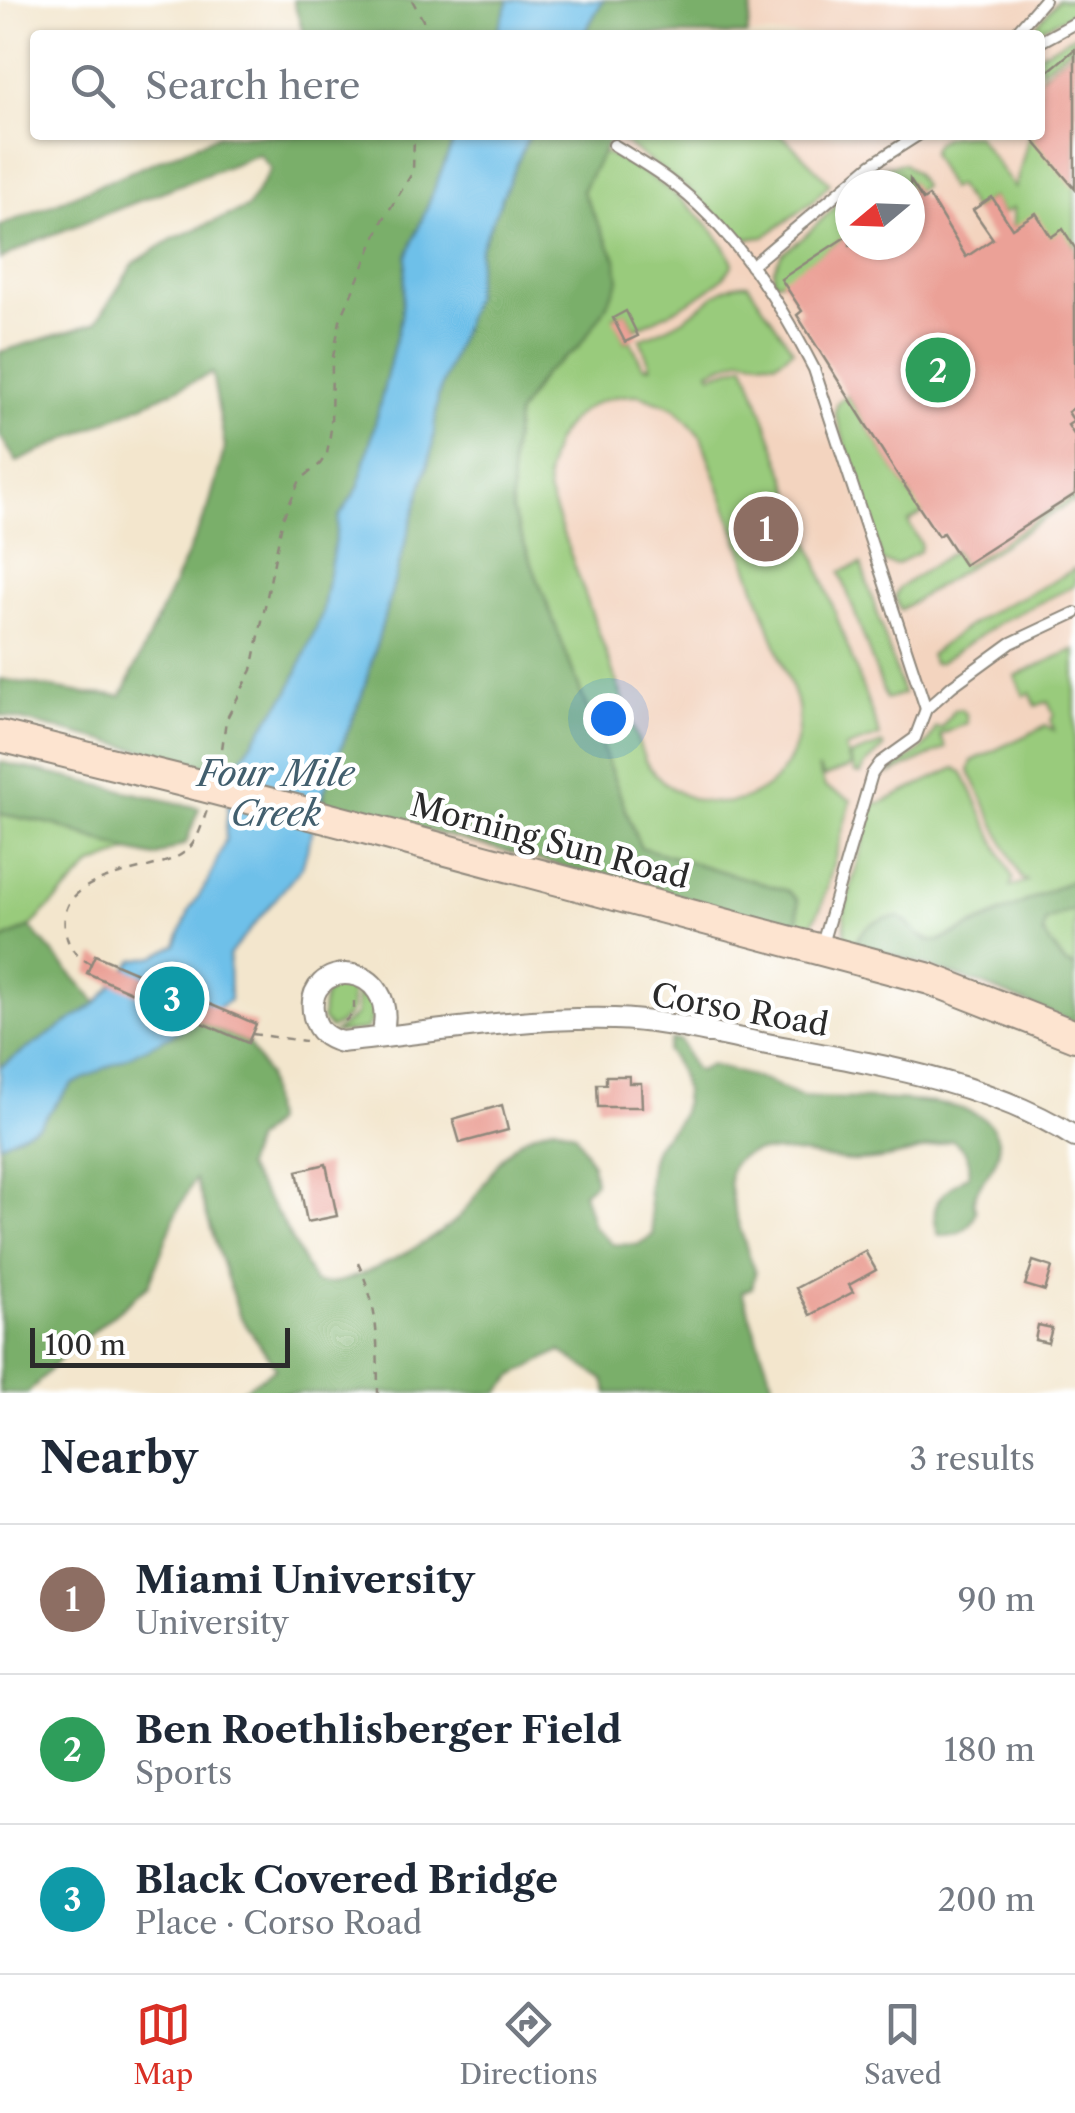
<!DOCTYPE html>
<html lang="en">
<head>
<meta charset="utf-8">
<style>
  :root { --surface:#fff; --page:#f2f2f3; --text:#1f2937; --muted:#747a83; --line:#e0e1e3; --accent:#d93025 }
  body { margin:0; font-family:"Libre Caslon Text",serif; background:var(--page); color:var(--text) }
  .compass { position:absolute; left:835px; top:170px; width:90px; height:90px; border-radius:50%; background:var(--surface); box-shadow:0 2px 8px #0004; rotate:251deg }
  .scale { position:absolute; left:30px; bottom:25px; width:260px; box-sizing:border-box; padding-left:10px; border:5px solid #2b2b2b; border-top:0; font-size:28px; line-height:35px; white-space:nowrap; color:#2b2b2b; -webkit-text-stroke:8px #fff; paint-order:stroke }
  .you { position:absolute; left:608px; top:718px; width:35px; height:35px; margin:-25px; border:8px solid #fff; border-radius:50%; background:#1a73e8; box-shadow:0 0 0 15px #1a73e833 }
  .badge { display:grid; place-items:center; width:65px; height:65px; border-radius:50%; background:var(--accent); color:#fff; font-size:32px; font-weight:700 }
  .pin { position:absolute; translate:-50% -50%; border:5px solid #fff; box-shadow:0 2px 10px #0006 }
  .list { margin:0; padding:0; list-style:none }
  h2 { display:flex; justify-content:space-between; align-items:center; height:130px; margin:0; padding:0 40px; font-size:42px }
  h2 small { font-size:32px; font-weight:400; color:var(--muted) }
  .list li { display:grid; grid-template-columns:65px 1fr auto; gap:30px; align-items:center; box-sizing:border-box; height:150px; padding:0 40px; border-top:2px solid var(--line) }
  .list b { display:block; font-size:38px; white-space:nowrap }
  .list p { margin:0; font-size:32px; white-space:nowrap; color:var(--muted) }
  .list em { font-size:32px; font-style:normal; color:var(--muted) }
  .icon { flex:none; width:55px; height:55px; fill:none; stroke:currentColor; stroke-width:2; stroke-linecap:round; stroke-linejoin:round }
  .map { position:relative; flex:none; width:1075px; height:1393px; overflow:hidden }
  .search { position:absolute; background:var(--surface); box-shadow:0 2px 8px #0004; left:30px; right:30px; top:30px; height:110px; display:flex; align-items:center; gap:25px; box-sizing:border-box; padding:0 35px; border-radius:10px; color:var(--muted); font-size:38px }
  .sheet { height:580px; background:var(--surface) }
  nav { display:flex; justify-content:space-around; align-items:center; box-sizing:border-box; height:140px; border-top:2px solid var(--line); background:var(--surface); font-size:28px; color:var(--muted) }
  nav a { display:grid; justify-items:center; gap:5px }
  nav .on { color:var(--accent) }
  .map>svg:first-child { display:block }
</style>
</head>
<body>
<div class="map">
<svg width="1075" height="1393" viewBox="0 0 1075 1393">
  <rect width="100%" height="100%" fill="#fff"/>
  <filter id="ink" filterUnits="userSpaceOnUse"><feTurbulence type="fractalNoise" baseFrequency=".01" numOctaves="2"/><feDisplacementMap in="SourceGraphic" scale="20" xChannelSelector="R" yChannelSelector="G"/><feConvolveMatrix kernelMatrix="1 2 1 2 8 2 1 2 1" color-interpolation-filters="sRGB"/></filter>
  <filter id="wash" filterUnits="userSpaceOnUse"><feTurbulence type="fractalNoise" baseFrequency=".0048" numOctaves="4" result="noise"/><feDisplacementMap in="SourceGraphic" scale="40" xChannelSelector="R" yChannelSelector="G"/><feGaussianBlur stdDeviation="2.25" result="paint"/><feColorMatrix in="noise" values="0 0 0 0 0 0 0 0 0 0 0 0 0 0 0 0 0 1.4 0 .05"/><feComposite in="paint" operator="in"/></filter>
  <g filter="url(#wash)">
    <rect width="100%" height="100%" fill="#f3e6cd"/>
    <path fill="#f3d4bf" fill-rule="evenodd" d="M 645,0 L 1075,0 L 1075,1036 L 356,813 L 597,135 L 1040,135 L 1040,35 L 632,35 ZM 850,185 L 910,185 L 910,245 L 850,245 Z"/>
    <g fill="#99cb7b" stroke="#627b53" stroke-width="2.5" fill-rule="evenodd">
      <path d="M 1058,0 L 1075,0 L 1075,12 L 1028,35 Z"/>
      <path d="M 1075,35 L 1075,44 L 1040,71 L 1040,54 Z"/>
      <path d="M 1075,49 L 1075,379 L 1013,243 L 1013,208 L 1003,214 L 992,197 L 973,210 L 957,185 L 950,189 L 931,153 C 937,132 958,135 976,135 L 1015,188 L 1029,135 L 1040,135 L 1040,77 Z"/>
      <path d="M 614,135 L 782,135 L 830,183 L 812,202 L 764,237 L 746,239 L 736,234 L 689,190 Z"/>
      <path d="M 602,153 C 646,166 716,220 733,263 C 722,291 661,316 635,329 L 626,312 L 614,317 L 625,342 L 630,340 L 643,366 L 651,367 L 640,339 C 655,333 671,327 685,318 C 704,306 724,281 748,284 L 793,350 L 776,362 L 742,358 L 709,371 L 711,375 L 745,364 L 880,736 L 845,748 L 851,767 L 824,777 L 818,768 L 825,787 L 851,800 L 822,905 L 810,928 L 798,928 L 798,901 L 788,891 L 640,847 L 512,512 L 511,457 L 517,415 L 544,373 L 578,348 L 616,259 L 582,191 ZM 639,395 L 675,408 L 701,437 L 798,706 C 808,801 699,839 645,761 L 548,492 C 542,435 582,393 639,395 Z"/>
      <path d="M 903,163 L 915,173 L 923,186 L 910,194 L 910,185 L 858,185 L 881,168 Z"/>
      <path d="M 850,192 L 850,234 L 782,281 L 773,282 L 774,269 L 782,253 L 803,238 Z"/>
      <path d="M 847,395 L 913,498 L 927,511 L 908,522 L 921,544 L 920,551 L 896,565 L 882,562 L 835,412 L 838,402 Z"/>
      <path d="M 1075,494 L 1075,504 L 1072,501 L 900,610 L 895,596 L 899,588 L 954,551 L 964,565 Z"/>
      <path d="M 861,564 L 903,694 L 886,699 L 840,572 Z"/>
      <path d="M 1075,568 L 1075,585 L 1072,587 L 1000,622 L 939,663 L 933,663 L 930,655 C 948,640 968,625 989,613 C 1018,597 1048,587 1075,568 Z"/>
      <path d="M 1075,649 L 1075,879 L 936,942 L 915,933 L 905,920 L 858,936 L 856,943 L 845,938 L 844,912 L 874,803 L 881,803 L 955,768 L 963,773 L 1013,879 L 1010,887 L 1027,881 L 1021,878 L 969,771 L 972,761 L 1046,726 L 1054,730 L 1051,721 L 1054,714 L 1048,701 L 1036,706 L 1030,693 L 1024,696 L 1015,676 Z"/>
      <path d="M 961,709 L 966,714 L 967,723 L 940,735 L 946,748 L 888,775 C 906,753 922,761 936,727 L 941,729 L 954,710 Z"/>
      <path d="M 882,744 L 884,748 L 865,765 L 861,774 L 855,773 L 849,756 Z"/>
      <path d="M 0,814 L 53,824 L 129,851 L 92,865 L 30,927 L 0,941 Z"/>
      <path d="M 1075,909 L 1075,967 L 1065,963 L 1043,933 L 1045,921 Z"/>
      <path d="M 341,982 L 351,984 L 351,1011 L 340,1023 L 330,1029 L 322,1019 C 323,1000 322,990 341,982 Z"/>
      <path d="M 358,985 C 373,999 379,1012 366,1030 L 334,1033 L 356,1015 Z"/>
    </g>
    <g fill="#7aaf6b" stroke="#526d4b" stroke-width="2.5">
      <path d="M 293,0 L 509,0 L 496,35 L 304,35 Z"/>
      <path d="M 603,0 L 753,0 L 747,35 L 584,35 Z"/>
      <path d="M 219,135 L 456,135 L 407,256 L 401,317 L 375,424 L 358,488 L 339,517 L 322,614 L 290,690 L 231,772 L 0,715 L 0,679 L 88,694 L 122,696 L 208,509 L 225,447 L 212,373 L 17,462 L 0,436 L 0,352 L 96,323 L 134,263 L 172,239 L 247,208 L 271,169 L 259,154 L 41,239 L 0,259 L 0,226 Z"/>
      <path d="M 529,135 L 612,135 L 582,191 L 616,259 L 619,280 L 603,312 L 578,348 L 544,373 L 517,415 L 511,457 L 512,512 L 640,847 L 788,891 L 798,900 L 798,928 L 325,804 L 324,791 L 362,695 L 428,463 L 438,396 L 473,299 L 480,249 Z"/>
      <path d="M 0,762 L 199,808 L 186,843 L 155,857 L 128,851 L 53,824 L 0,814 Z"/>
      <path d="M 1075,879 L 1075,909 L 1045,921 L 1043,933 L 1064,963 L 1075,967 L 1075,1023 L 981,984 L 856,943 C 863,924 881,917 900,917 C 914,928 921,946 943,940 Z"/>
      <path d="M 30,927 L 97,1003 L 0,1067 L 0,941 Z"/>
      <path d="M 196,1020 L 248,1043 L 267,1075 L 273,1122 L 254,1141 L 245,1167 L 280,1218 L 314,1282 C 342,1293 432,1241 455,1221 C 481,1197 494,1156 526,1137 C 535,1132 546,1129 555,1126 L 575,1133 L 592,1164 L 595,1182 L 583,1192 L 593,1226 L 612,1244 L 637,1245 L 653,1235 C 650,1207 644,1174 655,1148 C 660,1136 675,1129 680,1117 C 690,1095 681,1068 667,1051 L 671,1040 L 680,1040 L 693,1068 L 699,1071 L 710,1065 C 729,1070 750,1075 768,1082 C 780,1086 791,1095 803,1097 C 845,1102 973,1090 994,1130 C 1011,1161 978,1177 974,1199 C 972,1207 977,1206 975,1214 C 970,1231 954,1236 939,1235 C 926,1202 943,1192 969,1174 C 971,1158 966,1149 952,1140 C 921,1151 887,1161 854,1161 C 825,1162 743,1133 731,1169 C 723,1190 748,1250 755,1273 L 752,1288 L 742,1292 L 776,1393 L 608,1393 L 604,1380 L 560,1351 L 513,1376 L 498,1393 L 238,1393 L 276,1368 L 239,1315 L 195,1179 L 176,1213 L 149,1285 L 60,1359 L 28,1393 L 0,1393 L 0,1144 L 39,1125 L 71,1085 Z"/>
    </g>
    <g fill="#6ec0e9" stroke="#4c768a" stroke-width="2.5">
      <path d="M 509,0 L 603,0 L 583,35 L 496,35 Z"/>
      <path d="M 456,135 L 529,135 L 480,249 L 473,299 L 438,396 L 432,449 L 362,695 L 324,791 L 302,867 L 229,955 L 230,1000 L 170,1036 L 71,1085 L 39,1125 L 0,1144 L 0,1067 L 97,1003 L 134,960 L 155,956 L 176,945 L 190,909 L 208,882 L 225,841 L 231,772 L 290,690 L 322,614 L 339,517 L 358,488 L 375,424 L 401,317 L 407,256 Z"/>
    </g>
    <g id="blocks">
      <g fill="#eba197">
        <path d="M 1075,49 L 1075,189 L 1029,135 L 1040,135 L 1040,78 Z"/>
        <path d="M 910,180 L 923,200 L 929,196 L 966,257 L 993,239 L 973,210 L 992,197 L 1012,228 L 1036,213 L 1051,237 L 1063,229 L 1075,248 L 1075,407 L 1068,412 L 1074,421 L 1068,425 L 1075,436 L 1075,494 L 964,565 L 943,533 L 938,536 L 897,474 L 797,315 L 802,311 L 781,279 L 850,234 L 850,245 L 910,245 Z"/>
        <path d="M 626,311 L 638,336 L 625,342 L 613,318 Z"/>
        <path d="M 95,955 L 256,1024 L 248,1043 L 87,973 Z"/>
        <path d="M 606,1076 L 629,1076 L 629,1083 L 641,1083 L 642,1107 L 598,1107 L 597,1084 L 606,1084 Z"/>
        <path d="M 502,1105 L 508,1130 L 460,1143 L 453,1119 Z"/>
        <path d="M 326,1164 L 337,1216 L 307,1222 L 297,1171 Z"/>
        <path d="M 865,1251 L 876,1270 L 849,1285 L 853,1292 L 810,1315 L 796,1288 Z"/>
        <path d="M 1033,1261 L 1052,1267 L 1045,1291 L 1025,1285 Z"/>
        <path d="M 1038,1325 L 1052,1328 L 1048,1343 L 1035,1340 Z"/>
      </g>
    </g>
  </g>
  <g filter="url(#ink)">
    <use href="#blocks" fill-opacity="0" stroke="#8f887c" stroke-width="2.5"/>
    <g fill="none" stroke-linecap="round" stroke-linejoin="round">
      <defs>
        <g id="service">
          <path d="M 1014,35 L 1044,0"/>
          <path d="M 1040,42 L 1075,23"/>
          <path d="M 614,145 C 632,156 650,167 667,179 C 731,226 779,300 814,369 L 926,709"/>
          <path d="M 751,266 L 871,165 L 918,135"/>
          <path d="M 822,944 L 872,774 L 880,763 L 915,738 L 926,709 L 952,686 L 1011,643 L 1075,613"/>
        </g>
        <path id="minor" d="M 382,1036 C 402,958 300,956 314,1017 C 318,1032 327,1038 341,1042 C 432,1032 521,1017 614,1019 C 661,1020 710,1033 756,1042 C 861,1062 985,1079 1075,1137"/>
        <g id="secondary">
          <path d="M 0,736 L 199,785"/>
          <path d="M 353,825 L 930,979 L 1075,1036"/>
        </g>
      </defs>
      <use href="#service" stroke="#8f887c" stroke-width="14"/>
      <use href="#minor" stroke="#8f887c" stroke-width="24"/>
      <use href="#secondary" stroke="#8f887c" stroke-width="34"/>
      <g stroke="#8f887c" stroke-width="2.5" stroke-dasharray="8 8" stroke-linecap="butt">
        <path d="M 412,0 L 431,35"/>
        <path d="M 220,764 L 226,720 L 252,670 L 283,518 L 300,480 L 320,464 L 327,454 L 331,429 L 332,362 L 340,321 L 383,220 L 413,172 L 414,135"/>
        <path d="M 91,964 C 75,955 68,948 65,929 C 57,867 156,877 186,851 C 198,841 202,824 207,810"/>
        <path d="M 345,1021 L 354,1013 L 354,998"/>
        <path d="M 252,1034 L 305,1041"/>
        <path d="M 358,1263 C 380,1311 377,1342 378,1393"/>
      </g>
      <use href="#service" stroke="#fff" stroke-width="10"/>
      <use href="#minor" stroke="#fff" stroke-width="20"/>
      <use href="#secondary" stroke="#fde4d0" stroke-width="30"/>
      <defs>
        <path id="secondary-bridge" d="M 199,785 L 353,825"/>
      </defs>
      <use href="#secondary-bridge" stroke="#8f887c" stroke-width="34" stroke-linecap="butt"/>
      <use href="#secondary-bridge" stroke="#fde4d0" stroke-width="30"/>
    </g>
  </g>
  <g text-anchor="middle" stroke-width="9" stroke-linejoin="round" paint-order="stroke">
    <g font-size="32" fill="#2b2b2b" stroke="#fff">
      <text transform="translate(550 841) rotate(15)" y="11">Morning Sun Road</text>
      <text transform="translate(740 1010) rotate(10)" y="11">Corso Road</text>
    </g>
    <g font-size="35" font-style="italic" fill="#425f6e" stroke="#fff">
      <text x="276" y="786">Four Mile<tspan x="276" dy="40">Creek</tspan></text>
    </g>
  </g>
</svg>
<svg class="compass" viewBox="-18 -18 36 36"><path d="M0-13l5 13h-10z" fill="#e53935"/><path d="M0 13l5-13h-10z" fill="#747a83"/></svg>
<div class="scale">100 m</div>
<div class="you"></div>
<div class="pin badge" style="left:766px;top:529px;background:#8d6e63">1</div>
<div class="pin badge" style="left:938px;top:370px;background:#2e9e5b">2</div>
<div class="pin badge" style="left:172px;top:999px;background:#0f9aa8">3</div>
<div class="search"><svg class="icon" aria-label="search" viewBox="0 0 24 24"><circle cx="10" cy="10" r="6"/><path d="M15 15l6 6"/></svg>Search here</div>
</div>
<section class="sheet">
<h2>Nearby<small>3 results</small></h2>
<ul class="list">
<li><span class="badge" style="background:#8d6e63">1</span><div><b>Miami University</b><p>University</p></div><em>90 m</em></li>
<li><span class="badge" style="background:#2e9e5b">2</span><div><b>Ben Roethlisberger Field</b><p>Sports</p></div><em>180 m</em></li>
<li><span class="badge" style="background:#0f9aa8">3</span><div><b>Black Covered Bridge</b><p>Place · Corso Road</p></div><em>200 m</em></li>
</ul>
</section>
<nav>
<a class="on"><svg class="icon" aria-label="map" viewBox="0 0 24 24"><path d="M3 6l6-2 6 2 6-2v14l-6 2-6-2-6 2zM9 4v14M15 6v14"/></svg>Map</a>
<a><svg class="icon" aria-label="directions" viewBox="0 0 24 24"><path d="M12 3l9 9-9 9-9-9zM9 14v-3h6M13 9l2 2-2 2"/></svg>Directions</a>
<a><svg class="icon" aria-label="saved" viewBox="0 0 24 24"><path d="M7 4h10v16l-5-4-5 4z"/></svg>Saved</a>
</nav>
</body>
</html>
